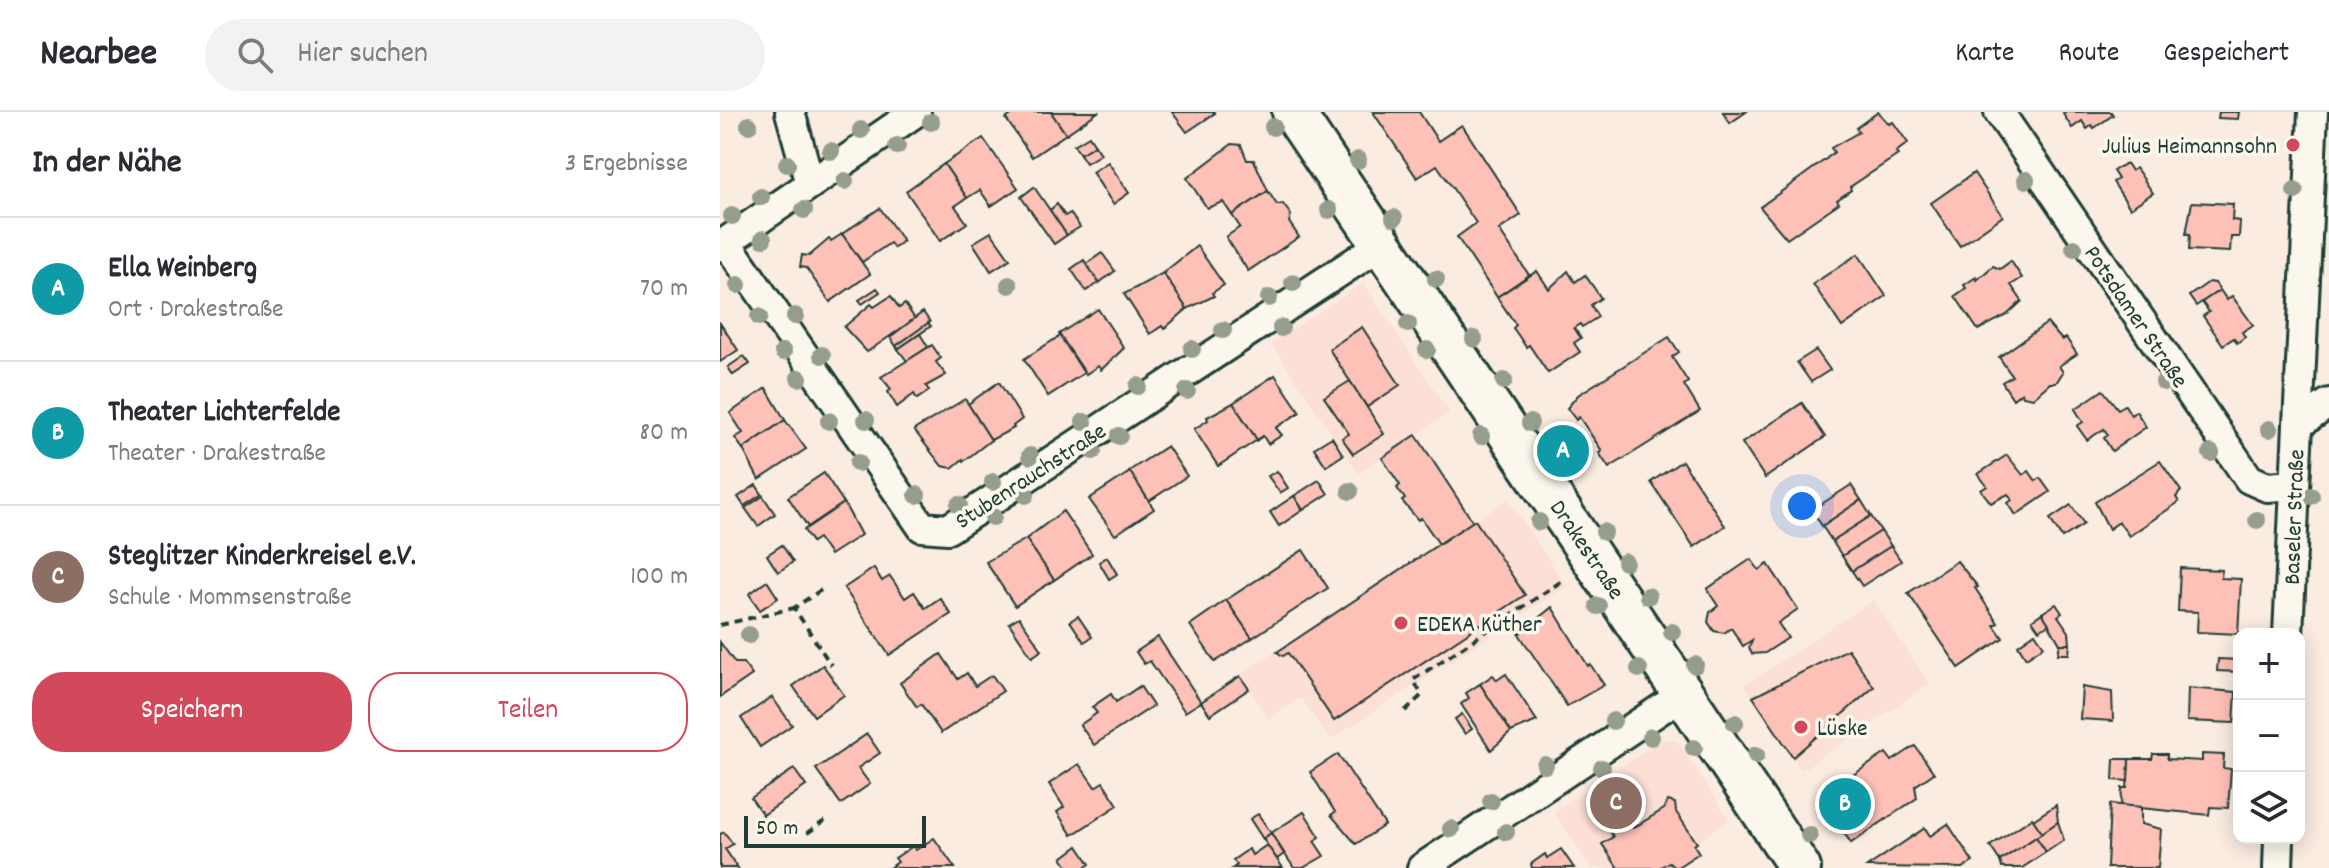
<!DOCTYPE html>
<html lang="de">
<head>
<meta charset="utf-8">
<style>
  :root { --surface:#fff; --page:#f2f2f3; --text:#2b2b33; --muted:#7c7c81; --line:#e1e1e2; --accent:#d1495b }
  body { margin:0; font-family:Dekko,sans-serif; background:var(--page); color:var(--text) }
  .controls { position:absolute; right:24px; bottom:24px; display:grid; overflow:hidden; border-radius:16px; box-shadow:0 4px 20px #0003 }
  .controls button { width:72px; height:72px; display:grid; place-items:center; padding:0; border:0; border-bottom:2px solid var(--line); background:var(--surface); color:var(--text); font:40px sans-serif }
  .scale { position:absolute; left:24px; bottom:20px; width:182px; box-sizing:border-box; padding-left:8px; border:4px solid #1f3d34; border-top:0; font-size:22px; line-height:28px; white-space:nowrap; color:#1f3d34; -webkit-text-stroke:6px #fbf7ec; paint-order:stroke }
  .you { position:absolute; left:1082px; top:394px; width:28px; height:28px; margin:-20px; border:6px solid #fff; border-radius:50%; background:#1a73e8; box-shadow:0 0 0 12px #1a73e833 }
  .badge { display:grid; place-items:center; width:52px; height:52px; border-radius:50%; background:var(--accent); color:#fff; font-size:26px; font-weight:700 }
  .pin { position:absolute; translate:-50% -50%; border:4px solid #fff; box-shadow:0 2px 8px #0006 }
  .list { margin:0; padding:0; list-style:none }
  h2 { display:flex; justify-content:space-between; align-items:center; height:104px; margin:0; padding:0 32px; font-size:34px }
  h2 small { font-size:26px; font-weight:400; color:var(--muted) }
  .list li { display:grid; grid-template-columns:52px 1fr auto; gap:24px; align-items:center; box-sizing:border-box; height:144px; padding:0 32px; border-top:2px solid var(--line) }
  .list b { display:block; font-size:30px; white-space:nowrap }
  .list p { margin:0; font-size:26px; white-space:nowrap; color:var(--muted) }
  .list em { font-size:26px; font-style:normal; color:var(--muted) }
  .actions { display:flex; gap:16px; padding:24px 32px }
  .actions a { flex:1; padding:18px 0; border:2px solid var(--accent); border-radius:32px; text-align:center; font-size:28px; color:var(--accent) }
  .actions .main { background:var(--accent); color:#fff }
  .icon { flex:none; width:44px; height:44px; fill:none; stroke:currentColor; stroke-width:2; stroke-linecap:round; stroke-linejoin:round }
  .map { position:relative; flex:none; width:1609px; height:756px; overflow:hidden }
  header { display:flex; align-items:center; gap:48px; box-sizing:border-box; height:112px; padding:0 40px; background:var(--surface); border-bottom:2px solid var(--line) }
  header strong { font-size:38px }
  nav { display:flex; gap:44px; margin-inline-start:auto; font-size:28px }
  .search { width:560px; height:72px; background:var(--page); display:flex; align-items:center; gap:20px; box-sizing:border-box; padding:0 28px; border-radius:44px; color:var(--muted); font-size:30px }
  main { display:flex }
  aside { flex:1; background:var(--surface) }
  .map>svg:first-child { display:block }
</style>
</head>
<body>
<header>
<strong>Nearbee</strong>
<div class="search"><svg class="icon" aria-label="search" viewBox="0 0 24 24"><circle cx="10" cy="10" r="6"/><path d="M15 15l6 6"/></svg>Hier suchen</div>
<nav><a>Karte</a><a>Route</a><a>Gespeichert</a></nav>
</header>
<main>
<aside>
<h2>In der Nähe<small>3 Ergebnisse</small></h2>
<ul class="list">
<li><span class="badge" style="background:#0f9aa8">A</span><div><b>Ella Weinberg</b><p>Ort · Drakestraße</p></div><em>70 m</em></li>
<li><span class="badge" style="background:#0f9aa8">B</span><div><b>Theater Lichterfelde</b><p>Theater · Drakestraße</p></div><em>80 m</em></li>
<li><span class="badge" style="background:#8d6e63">C</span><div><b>Steglitzer Kinderkreisel e.V.</b><p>Schule · Mommsenstraße</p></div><em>100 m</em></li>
</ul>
<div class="actions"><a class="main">Speichern</a><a>Teilen</a></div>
</aside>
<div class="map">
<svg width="1609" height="756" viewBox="0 0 1609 756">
  <rect width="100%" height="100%" fill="#fbece2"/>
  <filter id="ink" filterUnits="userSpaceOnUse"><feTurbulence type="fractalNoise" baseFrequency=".0125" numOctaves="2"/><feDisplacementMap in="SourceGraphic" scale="16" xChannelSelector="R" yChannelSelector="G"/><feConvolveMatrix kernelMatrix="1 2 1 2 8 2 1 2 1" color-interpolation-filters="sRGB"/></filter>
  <g filter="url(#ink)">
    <g fill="#fcdfd5">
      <path d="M 643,171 L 730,301 L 639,361 L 551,232 Z"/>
      <path d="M 788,387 L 846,474 L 610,628 L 581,586 L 548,606 L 520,563 Z"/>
      <path d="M 1153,488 L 1210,572 L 1082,658 L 1025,573 Z"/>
      <path d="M 949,627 L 957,629 L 1009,707 L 977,731 L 956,700 L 955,691 L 948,689 L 944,697 L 913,716 L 905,706 L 889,716 L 893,725 L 882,732 L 898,756 L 872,756 L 833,700 L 940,629 Z"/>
    </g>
    <g fill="#fdc1b8" stroke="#1f3d34" stroke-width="2">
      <path d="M 295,0 L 331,0 L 346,22 L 312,45 L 286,7 Z"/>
      <path d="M 331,0 L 378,0 L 346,22 Z"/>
      <path d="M 452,0 L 494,0 L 495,1 L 467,20 Z"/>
      <path d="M 653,0 L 699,0 L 718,29 L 742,13 L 801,103 L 779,118 L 809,163 L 777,185 L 737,125 L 756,111 L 717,53 L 697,66 Z"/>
      <path d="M 1003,0 L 1026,0 L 1010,11 Z"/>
      <path d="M 1158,0 L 1169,12 L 1173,10 L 1188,31 L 1176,40 L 1178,43 L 1130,75 L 1131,78 L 1117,88 L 1119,91 L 1067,127 L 1040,95 L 1106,47 L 1114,40 L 1111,36 L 1139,20 L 1136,16 Z"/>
      <path d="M 1345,0 L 1391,0 L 1393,3 L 1374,16 L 1372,13 L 1367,17 L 1362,9 L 1352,16 L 1343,2 Z"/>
      <path d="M 1499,0 L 1519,0 L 1518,7 L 1498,6 Z"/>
      <path d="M 369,24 L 375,33 L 360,42 L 354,33 Z"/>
      <path d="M 263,26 L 298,76 L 271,94 L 260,78 L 247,86 L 224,52 Z"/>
      <path d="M 512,32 L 521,33 L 527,48 L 534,48 L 548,79 L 512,103 L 503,90 L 487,96 L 467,66 Z"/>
      <path d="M 375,33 L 381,42 L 366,51 L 360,42 Z"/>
      <path d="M 388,50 L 409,81 L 393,92 L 372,60 Z"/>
      <path d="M 1406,51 L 1411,59 L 1416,56 L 1433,81 L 1410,96 L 1393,70 L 1398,67 L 1393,59 Z"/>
      <path d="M 224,52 L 247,86 L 235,94 L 247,111 L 220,129 L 186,79 Z"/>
      <path d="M 1254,61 L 1283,104 L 1240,134 L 1211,91 Z"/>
      <path d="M 314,75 L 347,123 L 334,132 L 301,85 Z"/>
      <path d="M 548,79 L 557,93 L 563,92 L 571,103 L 569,110 L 579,125 L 528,159 L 506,125 L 520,115 L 512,103 Z"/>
      <path d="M 1472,90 L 1513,92 L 1512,108 L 1520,109 L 1519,125 L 1511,125 L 1510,140 L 1469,138 L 1470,122 L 1466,122 Z"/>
      <path d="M 337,92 L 345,104 L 350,101 L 360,115 L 347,123 L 330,98 Z"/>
      <path d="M 160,96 L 183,129 L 174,136 L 170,131 L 142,150 L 122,122 Z"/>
      <path d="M 271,120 L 290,147 L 271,159 L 253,131 Z"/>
      <path d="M 122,122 L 150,162 L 110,190 L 86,156 L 80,155 L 82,143 L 89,144 L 109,127 L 111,129 Z"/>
      <path d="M 477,134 L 504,173 L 492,181 L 494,184 L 467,197 L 443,161 Z"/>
      <path d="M 382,141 L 395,159 L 379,171 L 366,152 Z"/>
      <path d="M 1138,142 L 1166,184 L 1122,215 L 1093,172 Z"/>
      <path d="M 364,148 L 379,171 L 366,179 L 351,157 Z"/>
      <path d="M 1291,149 L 1302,166 L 1291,173 L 1302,189 L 1287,203 L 1258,218 L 1235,184 L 1246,176 L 1244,173 L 1256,165 L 1257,168 L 1273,154 L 1280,157 Z"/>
      <path d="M 817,159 L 829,177 L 848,159 L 855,170 L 865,163 L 881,186 L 871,193 L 878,205 L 862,215 L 860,212 L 854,216 L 861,226 L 854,231 L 860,240 L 828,261 L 809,233 L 806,235 L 798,223 L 793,216 L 796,213 L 777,185 Z"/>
      <path d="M 443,161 L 467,197 L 444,217 L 442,214 L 430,222 L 404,182 Z"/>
      <path d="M 1489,170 L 1495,171 L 1500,178 L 1476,194 L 1469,184 Z"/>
      <path d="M 157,176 L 160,180 L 142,192 L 139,188 Z"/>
      <path d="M 1500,178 L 1507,188 L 1512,184 L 1533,213 L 1522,220 L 1525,225 L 1517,231 L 1514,226 L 1503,233 L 1483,204 L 1489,200 L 1482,190 Z"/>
      <path d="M 171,184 L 179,196 L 185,192 L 195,207 L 147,240 L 124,215 L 151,192 L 154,195 Z"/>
      <path d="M 378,197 L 404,236 L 381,258 L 378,254 L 366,262 L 339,222 Z"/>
      <path d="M 203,200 L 210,210 L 176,234 L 170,225 Z"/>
      <path d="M 0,211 L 18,238 L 0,250 Z"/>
      <path d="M 208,211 L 211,214 L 178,237 L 176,234 Z"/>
      <path d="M 1327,211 L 1342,228 L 1346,226 L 1357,242 L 1339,254 L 1343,260 L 1336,271 L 1330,271 L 1313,286 L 1303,284 L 1302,280 L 1293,287 L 1282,270 L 1292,264 L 1279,245 Z"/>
      <path d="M 642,215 L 680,273 L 647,295 L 609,237 Z"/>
      <path d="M 200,222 L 208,235 L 187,249 L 178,237 Z"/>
      <path d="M 340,224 L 364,261 L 328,284 L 304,247 Z"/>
      <path d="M 949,225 L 959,240 L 952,245 L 968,270 L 964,273 L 980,299 L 889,356 L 879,341 L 882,339 L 859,305 L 856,308 L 847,296 L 858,283 Z"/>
      <path d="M 212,233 L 221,246 L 216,250 L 226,263 L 206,274 L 209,279 L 197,287 L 194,282 L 177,295 L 168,280 L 171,277 L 161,265 Z"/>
      <path d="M 1096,238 L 1110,258 L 1091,270 L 1077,250 Z"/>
      <path d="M 24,244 L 30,252 L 13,263 L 8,255 Z"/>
      <path d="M 555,263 L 580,300 L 556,316 L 562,323 L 548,332 L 543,324 L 537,328 L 513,291 Z"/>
      <path d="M 630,269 L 664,322 L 633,342 L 622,326 L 629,322 L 604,285 Z"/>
      <path d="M 279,270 L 302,307 L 293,314 L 294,316 L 271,328 L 248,292 Z"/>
      <path d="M 46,276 L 65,308 L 23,337 L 15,326 L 23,321 L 10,301 Z"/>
      <path d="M 1383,278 L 1398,297 L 1405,293 L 1411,303 L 1416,299 L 1426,315 L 1392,339 L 1384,326 L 1388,323 L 1384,317 L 1367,328 L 1357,314 L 1363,310 L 1355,297 Z"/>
      <path d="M 245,287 L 271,328 L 244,349 L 243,347 L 232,356 L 222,354 L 194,318 Z"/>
      <path d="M 513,291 L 537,328 L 498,354 L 474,317 L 488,308 L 487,305 Z"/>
      <path d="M 1082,291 L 1105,325 L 1045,366 L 1022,331 Z"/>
      <path d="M 65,308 L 86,337 L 39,368 L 23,337 Z"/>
      <path d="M 696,323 L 753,410 L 719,432 L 701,406 L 698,408 L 682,389 L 685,387 L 677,376 L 680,373 L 662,346 Z"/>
      <path d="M 612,325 L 623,343 L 606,354 L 594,336 Z"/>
      <path d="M 447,334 L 467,364 L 429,389 L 409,359 Z"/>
      <path d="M 1287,343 L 1303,363 L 1309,359 L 1316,369 L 1320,366 L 1330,380 L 1296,403 L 1288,391 L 1292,388 L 1288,382 L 1271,391 L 1261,378 L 1267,374 L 1258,362 Z"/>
      <path d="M 962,349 L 1005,414 L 974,435 L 931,370 Z"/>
      <path d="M 1440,349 L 1461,379 L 1456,385 L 1459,390 L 1409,424 L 1399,410 L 1389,417 L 1375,390 Z"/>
      <path d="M 557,359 L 568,376 L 560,381 L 548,364 Z"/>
      <path d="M 410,360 L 434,397 L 395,423 L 369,387 Z"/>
      <path d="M 104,361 L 124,391 L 88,415 L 68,385 Z"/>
      <path d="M 599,368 L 608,382 L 583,398 L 574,384 Z"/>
      <path d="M 36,373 L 42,382 L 24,394 L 18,385 Z"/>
      <path d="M 1131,373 L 1141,388 L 1102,414 L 1092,398 Z"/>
      <path d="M 43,384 L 55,402 L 38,414 L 25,396 Z"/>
      <path d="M 574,384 L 583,398 L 559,414 L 550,400 Z"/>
      <path d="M 1141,388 L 1151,404 L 1112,429 L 1102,414 Z"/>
      <path d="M 124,391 L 141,423 L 110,443 L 98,426 L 92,430 L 84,418 Z"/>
      <path d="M 1351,393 L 1364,412 L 1342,426 L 1330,407 Z"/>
      <path d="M 343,399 L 372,442 L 334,468 L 306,427 Z"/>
      <path d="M 1151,404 L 1161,419 L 1122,444 L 1112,429 Z"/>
      <path d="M 755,408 L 805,483 L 614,609 L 568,541 L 563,544 L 557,540 Z"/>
      <path d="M 1161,419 L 1171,434 L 1132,459 L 1122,444 Z"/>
      <path d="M 306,427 L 334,468 L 295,494 L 266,450 Z"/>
      <path d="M 62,433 L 73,450 L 58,460 L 47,443 Z"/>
      <path d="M 1171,434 L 1181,449 L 1142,474 L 1132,459 Z"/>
      <path d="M 583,438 L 608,476 L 532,526 L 506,488 Z"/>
      <path d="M 387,445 L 397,462 L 389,467 L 379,450 Z"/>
      <path d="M 1031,447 L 1039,458 L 1048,452 L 1078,497 L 1058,511 L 1068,526 L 1045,541 L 1032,542 L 1029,536 L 1032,528 L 1023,534 L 1011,516 L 1004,521 L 994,519 L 988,510 L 990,500 L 998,494 L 987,477 Z"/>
      <path d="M 1237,449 L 1258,475 L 1255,476 L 1278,511 L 1274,513 L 1283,526 L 1239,556 L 1188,481 Z"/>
      <path d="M 154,456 L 162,469 L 170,464 L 185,486 L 194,480 L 205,496 L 220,486 L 231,502 L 169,543 L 124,476 Z"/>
      <path d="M 1460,456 L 1502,458 L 1501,466 L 1521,467 L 1518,522 L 1477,520 L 1478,500 L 1458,499 Z"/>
      <path d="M 47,469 L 58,486 L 40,498 L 29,482 Z"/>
      <path d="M 506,488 L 532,526 L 495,550 L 470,513 Z"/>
      <path d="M 1336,492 L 1342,501 L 1338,504 L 1349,520 L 1350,532 L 1340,532 L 1322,501 Z"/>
      <path d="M 832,495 L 868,554 L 870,552 L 884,573 L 847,594 L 799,522 Z"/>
      <path d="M 1322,501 L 1329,512 L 1319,518 L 1312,508 Z"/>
      <path d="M 358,504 L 372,525 L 364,530 L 350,509 Z"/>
      <path d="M 299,505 L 322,538 L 312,545 L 289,511 Z"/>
      <path d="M 1315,521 L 1324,534 L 1306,546 L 1298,533 Z"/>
      <path d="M 438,525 L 481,590 L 465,600 L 430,549 L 424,552 L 416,540 Z"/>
      <path d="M 0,530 L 15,551 L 23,551 L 32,563 L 0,585 Z"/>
      <path d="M 1340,532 L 1350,532 L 1349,542 L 1338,542 Z"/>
      <path d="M 1128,537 L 1154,575 L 1073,645 L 1033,585 Z"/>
      <path d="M 221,542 L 238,567 L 247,561 L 255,574 L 272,563 L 283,579 L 221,621 L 201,592 L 197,595 L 180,571 Z"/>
      <path d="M 1498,547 L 1519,548 L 1519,560 L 1497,559 Z"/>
      <path d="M 103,553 L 124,583 L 94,604 L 73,574 Z"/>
      <path d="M 786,562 L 817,609 L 791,620 L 760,572 L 773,563 L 777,568 Z"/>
      <path d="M 520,564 L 529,577 L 490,603 L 481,590 Z"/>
      <path d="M 760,572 L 791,620 L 771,638 L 741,592 L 749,586 L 746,581 Z"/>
      <path d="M 420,574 L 433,594 L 374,633 L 360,613 L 377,601 L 372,595 L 391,582 L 396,590 Z"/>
      <path d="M 1362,575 L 1392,580 L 1393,609 L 1360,607 Z"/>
      <path d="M 1468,576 L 1516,580 L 1514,611 L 1467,609 Z"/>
      <path d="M 52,585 L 72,613 L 40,635 L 21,606 Z"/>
      <path d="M 742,602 L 752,617 L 745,622 L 735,607 Z"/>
      <path d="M 147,622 L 160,641 L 138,656 L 150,672 L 121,692 L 96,657 Z"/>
      <path d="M 1195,634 L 1214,661 L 1195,674 L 1197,686 L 1131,731 L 1100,685 L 1166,641 L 1172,649 Z"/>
      <path d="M 618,642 L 665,713 L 636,732 L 611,703 L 615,700 L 590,660 Z"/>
      <path d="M 1433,642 L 1447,642 L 1447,647 L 1482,649 L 1482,642 L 1504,643 L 1503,656 L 1511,657 L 1508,696 L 1490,695 L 1489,703 L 1401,694 L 1402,676 L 1407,676 L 1409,647 L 1432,647 Z"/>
      <path d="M 1394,647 L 1409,647 L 1408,669 L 1393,668 Z"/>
      <path d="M 359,652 L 375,675 L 383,670 L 398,693 L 352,723 L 337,700 L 344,695 L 329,672 Z"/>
      <path d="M 74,657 L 86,674 L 43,703 L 31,686 Z"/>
      <path d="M 948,689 L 955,691 L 956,700 L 977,731 L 974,733 L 979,741 L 956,756 L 949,750 L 939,756 L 898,756 L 882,732 L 893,725 L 888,716 L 905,706 L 913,716 L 944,697 Z"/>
      <path d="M 1390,692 L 1421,695 L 1421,712 L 1441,717 L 1438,756 L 1387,756 Z"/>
      <path d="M 1336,693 L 1338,710 L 1322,721 L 1313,708 Z"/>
      <path d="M 584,700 L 600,725 L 594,729 L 604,744 L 583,756 L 574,756 L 551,721 Z"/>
      <path d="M 538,702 L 551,721 L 543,727 L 530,707 Z"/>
      <path d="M 1312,706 L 1322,721 L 1280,749 L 1270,734 Z"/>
      <path d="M 1338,710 L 1344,728 L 1326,740 L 1316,725 Z"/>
      <path d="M 1228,712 L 1253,750 L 1243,756 L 1147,755 L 1205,716 L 1210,724 Z"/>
      <path d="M 4,720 L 13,732 L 5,737 L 18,756 L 0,756 L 0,722 Z"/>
      <path d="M 551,721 L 564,742 L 557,747 L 543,727 Z"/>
      <path d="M 1316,725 L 1326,740 L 1302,756 L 1282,756 L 1280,749 Z"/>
      <path d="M 214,726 L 235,756 L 169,756 L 178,750 L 175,746 L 193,734 L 196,738 Z"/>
      <path d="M 547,733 L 563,756 L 513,756 L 517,753 L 513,748 L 529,737 L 532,743 Z"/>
      <path d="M 358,734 L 370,752 L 364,756 L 349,756 L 342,746 Z"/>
      <path d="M 841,737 L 854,756 L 812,756 L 811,752 L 825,742 L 827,746 Z"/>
    </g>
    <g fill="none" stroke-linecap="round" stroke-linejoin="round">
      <defs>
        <g id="street">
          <path d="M 70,0 L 90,72"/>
          <path d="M 1279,0 L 1529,367 L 1547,375 L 1575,373"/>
          <path d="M 6,130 L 202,415 L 228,417 L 662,132"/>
          <path d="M 0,134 L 196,0"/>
          <path d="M 1578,313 L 1609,291"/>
          <path d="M 1568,522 L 1593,0"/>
          <path d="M 702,756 L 965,581"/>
          <path d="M 1558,756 L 1559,726"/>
        </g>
        <path id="secondary" d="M 573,0 L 1080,756"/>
      </defs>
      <use href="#street" stroke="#1f3d34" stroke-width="34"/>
      <use href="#secondary" stroke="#1f3d34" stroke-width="46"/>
      <g stroke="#1f3d34" stroke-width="4" stroke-dasharray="8 6" stroke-linecap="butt">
        <path d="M 101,478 L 74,496 L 111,553"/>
        <path d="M 0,513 L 74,496"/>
        <path d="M 685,599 L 702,583 L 693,568 L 845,467"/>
        <path d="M 87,721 L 109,706"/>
      </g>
      <use href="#street" stroke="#fbf7ec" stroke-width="28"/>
      <use href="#secondary" stroke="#fbf7ec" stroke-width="40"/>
    </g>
    <g fill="#959d8d">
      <circle cx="211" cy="10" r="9"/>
      <circle cx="29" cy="13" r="9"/>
      <circle cx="553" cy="15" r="9"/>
      <circle cx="141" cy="18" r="9"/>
      <circle cx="177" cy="34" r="9"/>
      <circle cx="111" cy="39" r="9"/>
      <circle cx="638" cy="48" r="9"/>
      <circle cx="67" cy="52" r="9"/>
      <circle cx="1306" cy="68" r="9"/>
      <circle cx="125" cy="69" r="9"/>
      <circle cx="1575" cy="79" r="9"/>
      <circle cx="41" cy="85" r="9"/>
      <circle cx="84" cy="98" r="9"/>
      <circle cx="609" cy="98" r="9"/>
      <circle cx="12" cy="104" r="9"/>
      <circle cx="674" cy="106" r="9"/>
      <circle cx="43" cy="127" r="9"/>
      <circle cx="1354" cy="136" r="9"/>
      <circle cx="716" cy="167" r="9"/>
      <circle cx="573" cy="171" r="9"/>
      <circle cx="18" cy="173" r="9"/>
      <circle cx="289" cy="173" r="9"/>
      <circle cx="549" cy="186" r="9"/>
      <circle cx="75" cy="204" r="9"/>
      <circle cx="39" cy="205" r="9"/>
      <circle cx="688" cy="212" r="9"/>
      <circle cx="561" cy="216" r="9"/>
      <circle cx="503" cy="218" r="9"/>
      <circle cx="754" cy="227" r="9"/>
      <circle cx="472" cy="237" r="9"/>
      <circle cx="707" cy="238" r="9"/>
      <circle cx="63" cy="240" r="9"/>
      <circle cx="102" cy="243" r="9"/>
      <circle cx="79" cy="266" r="9"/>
      <circle cx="784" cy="269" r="9"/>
      <circle cx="1444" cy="270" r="9"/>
      <circle cx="418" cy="274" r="9"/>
      <circle cx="467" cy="279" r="9"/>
      <circle cx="146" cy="308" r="9"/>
      <circle cx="109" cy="309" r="9"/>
      <circle cx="364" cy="310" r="9"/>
      <circle cx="810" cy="311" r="9"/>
      <circle cx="1549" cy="317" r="9"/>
      <circle cx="399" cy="324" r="9"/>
      <circle cx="761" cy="324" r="9"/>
      <circle cx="373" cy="339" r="9"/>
      <circle cx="1491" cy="341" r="9"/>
      <circle cx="310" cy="344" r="9"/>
      <circle cx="138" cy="351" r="9"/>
      <circle cx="843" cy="357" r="9"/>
      <circle cx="273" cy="370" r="9"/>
      <circle cx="630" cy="379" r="9"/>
      <circle cx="197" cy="383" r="9"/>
      <circle cx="306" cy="383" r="9"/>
      <circle cx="1591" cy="384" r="9"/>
      <circle cx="239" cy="393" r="9"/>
      <circle cx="273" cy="405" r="9"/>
      <circle cx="1537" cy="408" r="9"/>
      <circle cx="819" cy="410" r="9"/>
      <circle cx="884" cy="420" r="9"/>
      <circle cx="905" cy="450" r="9"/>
      <circle cx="928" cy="484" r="9"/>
      <circle cx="878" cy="494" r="9"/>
      <circle cx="952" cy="520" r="9"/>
      <circle cx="29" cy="523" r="9"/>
      <circle cx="975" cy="553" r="9"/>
      <circle cx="919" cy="557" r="9"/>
      <circle cx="893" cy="609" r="9"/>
      <circle cx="1015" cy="611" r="9"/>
      <circle cx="931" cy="625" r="9"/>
      <circle cx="974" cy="636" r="9"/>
      <circle cx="1036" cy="643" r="9"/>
      <circle cx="825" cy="653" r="9"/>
      <circle cx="882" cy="656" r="9"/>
      <circle cx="771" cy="689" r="9"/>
      <circle cx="731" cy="717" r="9"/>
      <circle cx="786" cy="720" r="9"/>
      <circle cx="1089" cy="723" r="9"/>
    </g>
  </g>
  <g fill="#d1495b" stroke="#fbf7ec" stroke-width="3">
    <circle cx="1573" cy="33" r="8"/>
    <circle cx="681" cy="511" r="8"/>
    <circle cx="1081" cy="615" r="8"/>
  </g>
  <g text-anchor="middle" stroke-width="7" stroke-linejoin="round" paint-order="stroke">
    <g font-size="24" fill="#1f3d34" stroke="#fbf7ec" text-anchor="start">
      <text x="1557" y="41" text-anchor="end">Julius Heimannsohn</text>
      <text x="697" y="519">EDEKA Küther</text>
      <text x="1097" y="623">Lüske</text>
    </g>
    <g font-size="24" fill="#1f3d34" stroke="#fbf7ec">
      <text transform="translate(1417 204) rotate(56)" y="8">Potsdamer Straße</text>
      <text transform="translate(310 363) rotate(-33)" y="8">Stubenrauchstraße</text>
      <text transform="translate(1573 405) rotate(-88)" y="8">Baseler Straße</text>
      <text transform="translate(868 437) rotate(56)" y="8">Drakestraße</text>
    </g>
  </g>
</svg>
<div class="controls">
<button>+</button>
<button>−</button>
<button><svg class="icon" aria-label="layers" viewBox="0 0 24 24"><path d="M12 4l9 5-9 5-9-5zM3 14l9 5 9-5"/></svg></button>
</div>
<div class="scale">50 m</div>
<div class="you"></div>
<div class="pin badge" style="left:843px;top:339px;background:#0f9aa8">A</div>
<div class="pin badge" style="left:1125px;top:692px;background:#0f9aa8">B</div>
<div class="pin badge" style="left:896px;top:691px;background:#8d6e63">C</div>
</div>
</main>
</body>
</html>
